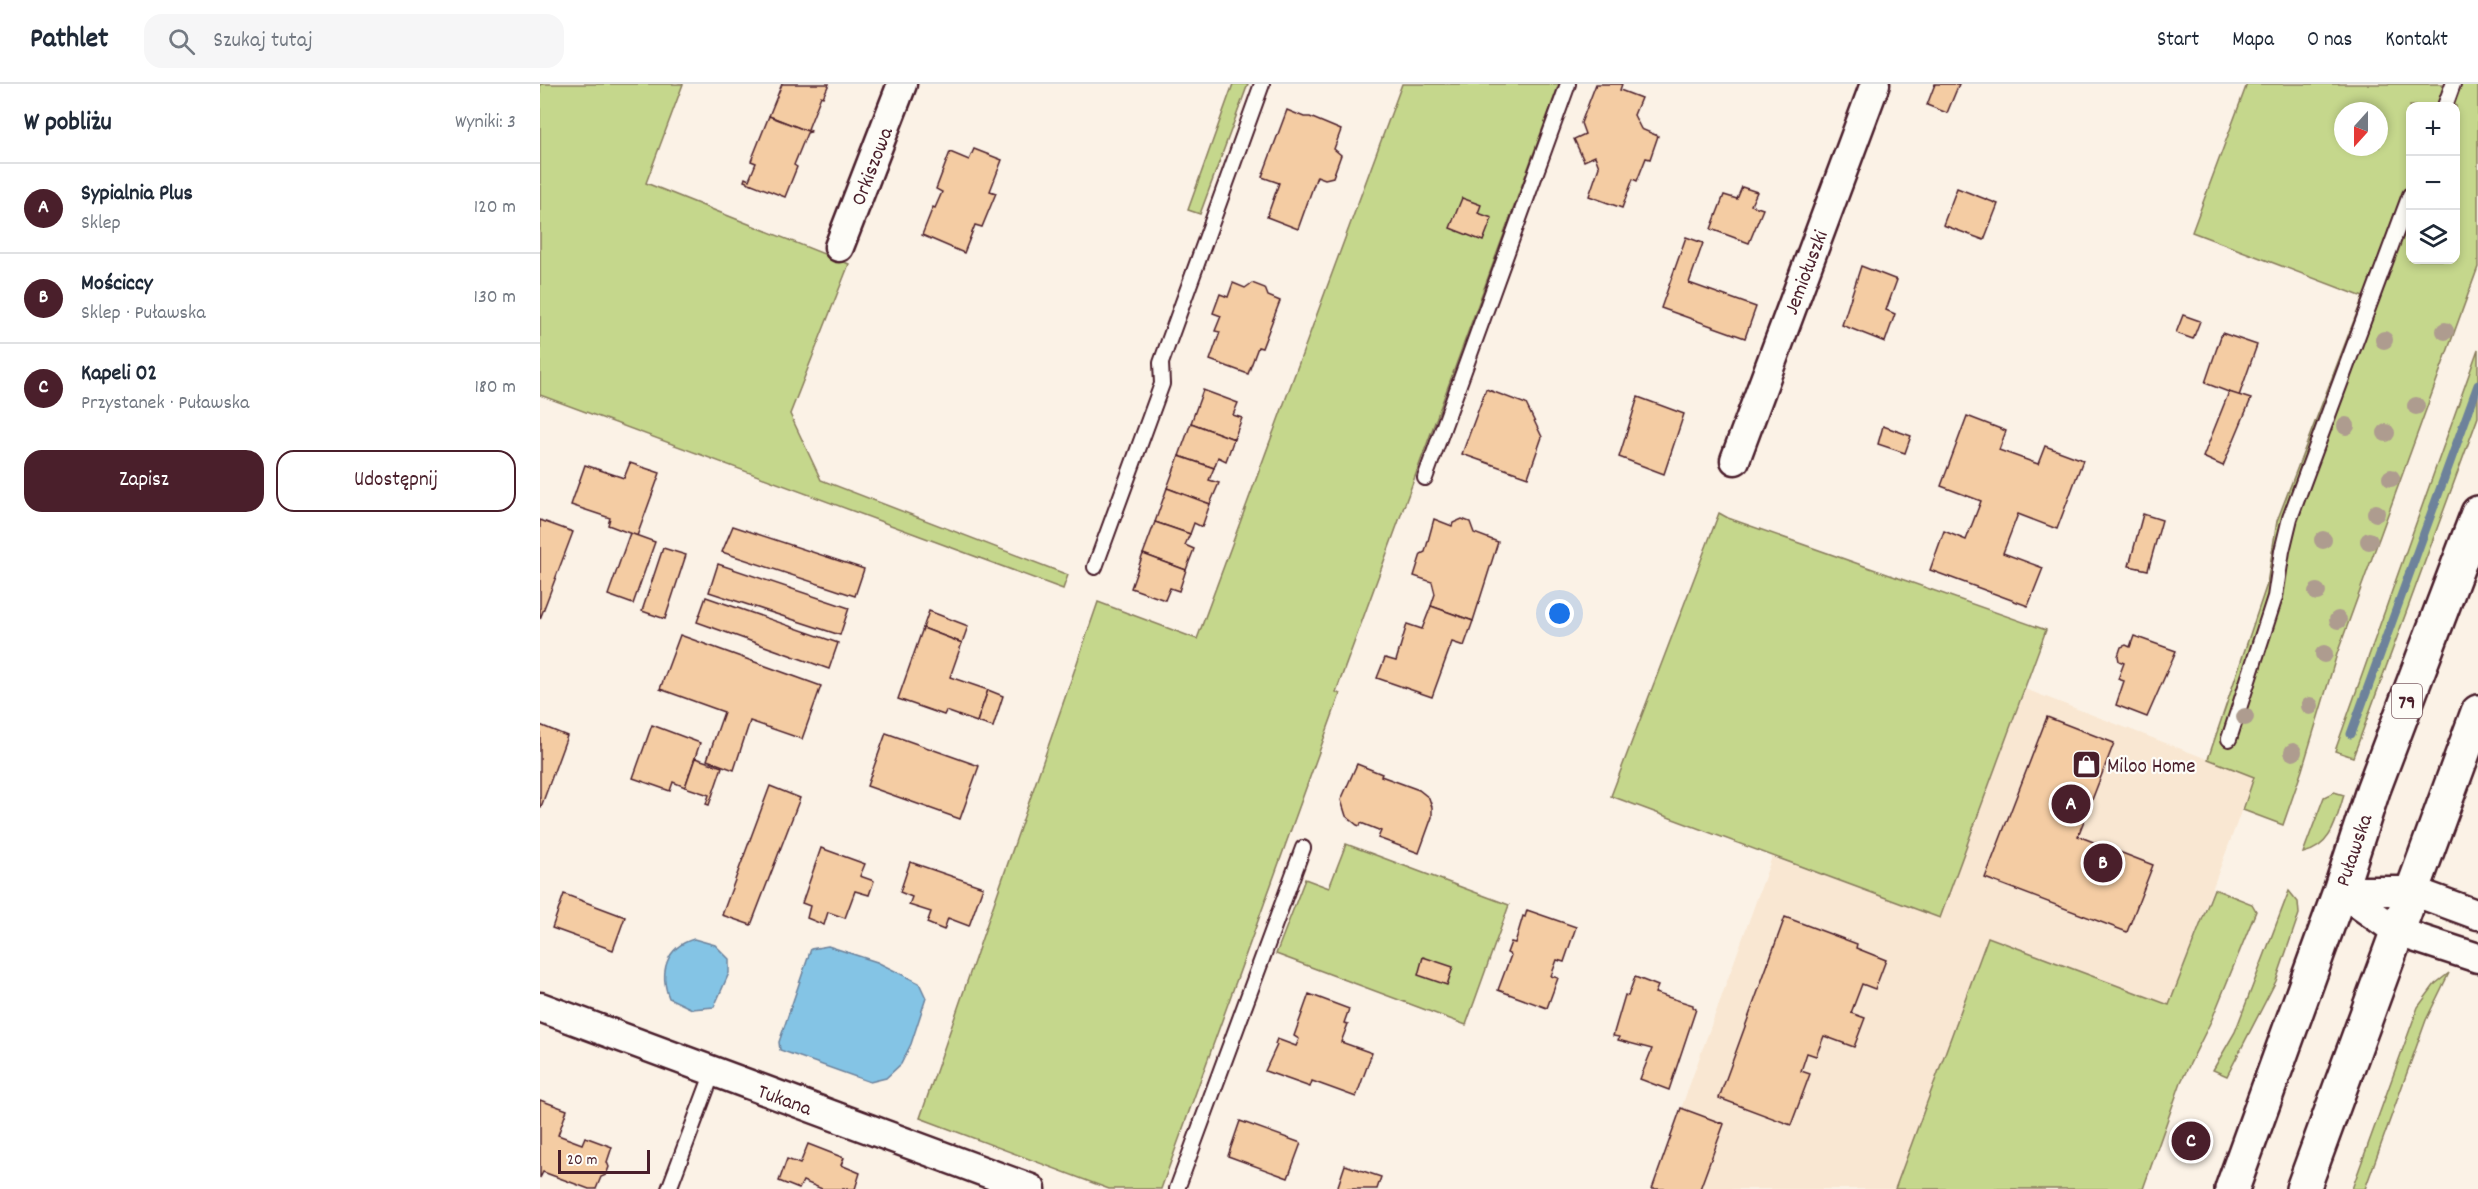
<!DOCTYPE html>
<html lang="pl">
<head>
<meta charset="utf-8">
<style>
  :root { --surface:#fff; --page:#f6f6f7; --text:#1f2937; --muted:#747a83; --line:#e0e1e3; --accent:#4a1f2b }
  body { margin:0; font-family:Dekko,sans-serif; background:var(--page); color:var(--text) }
  .controls { position:absolute; right:18px; top:18px; display:grid; overflow:hidden; border-radius:12px; box-shadow:0 3px 9px #0003 }
  .controls button { width:54px; height:54px; display:grid; place-items:center; padding:0; border:0; border-bottom:2px solid var(--line); background:var(--surface); color:var(--text); font:30px sans-serif }
  .compass { position:absolute; left:1794px; top:18px; width:54px; height:54px; border-radius:50%; background:var(--surface); box-shadow:0 3px 9px #0003; rotate:201deg }
  .scale { position:absolute; left:18px; bottom:15px; width:92px; box-sizing:border-box; padding-left:6px; border:3px solid #4a1f2b; border-top:0; font-size:16px; line-height:21px; white-space:nowrap; color:#4a1f2b; -webkit-text-stroke:4px #fdfcf7; paint-order:stroke }
  .you { position:absolute; left:1020px; top:530px; width:21px; height:21px; margin:-15px; border:4px solid #fff; border-radius:50%; background:#1a73e8; box-shadow:0 0 0 9px #1a73e833 }
  .badge { display:grid; place-items:center; width:39px; height:39px; border-radius:50%; background:var(--accent); color:#fff; font-size:20px; font-weight:700 }
  .pin { position:absolute; translate:-50% -50%; border:3px solid #fff; box-shadow:0 2px 6px #0006 }
  .list { margin:0; padding:0; list-style:none }
  h2 { display:flex; justify-content:space-between; align-items:center; height:78px; margin:0; padding:0 24px; font-size:26px }
  h2 small { font-size:20px; font-weight:400; color:var(--muted) }
  .list li { display:grid; grid-template-columns:39px 1fr auto; gap:18px; align-items:center; box-sizing:border-box; height:90px; padding:0 24px; border-top:2px solid var(--line) }
  .list b { display:block; font-size:22px; white-space:nowrap }
  .list p { margin:0; font-size:20px; white-space:nowrap; color:var(--muted) }
  .list em { font-size:20px; font-style:normal; color:var(--muted) }
  .actions { display:flex; gap:12px; padding:18px 24px }
  .actions a { flex:1; padding:14px 0; border:2px solid var(--accent); border-radius:18px; text-align:center; font-size:21px; color:var(--accent) }
  .actions .main { background:var(--accent); color:#fff }
  .icon { flex:none; width:33px; height:33px; fill:none; stroke:currentColor; stroke-width:2; stroke-linecap:round; stroke-linejoin:round }
  .map { position:relative; flex:none; width:1938px; height:1105px; overflow:hidden }
  header { display:flex; align-items:center; gap:36px; box-sizing:border-box; height:84px; padding:0 30px; background:var(--surface); border-bottom:2px solid var(--line) }
  header strong { font-size:28px }
  nav { display:flex; gap:33px; margin-inline-start:auto; font-size:21px }
  .search { width:420px; height:54px; background:var(--page); display:flex; align-items:center; gap:15px; box-sizing:border-box; padding:0 21px; border-radius:18px; color:var(--muted); font-size:22px }
  main { display:flex }
  aside { flex:1; background:var(--surface) }
  .map>svg:first-child { display:block }
</style>
</head>
<body>
<header>
<strong>Pathlet</strong>
<div class="search"><svg class="icon" aria-label="search" viewBox="0 0 24 24"><circle cx="10" cy="10" r="6"/><path d="M15 15l6 6"/></svg>Szukaj tutaj</div>
<nav><a>Start</a><a>Mapa</a><a>O nas</a><a>Kontakt</a></nav>
</header>
<main>
<aside>
<h2>W pobliżu<small>Wyniki: 3</small></h2>
<ul class="list">
<li><span class="badge">A</span><div><b>Sypialnia Plus</b><p>Sklep</p></div><em>120 m</em></li>
<li><span class="badge">B</span><div><b>Mościccy</b><p>Sklep · Puławska</p></div><em>130 m</em></li>
<li><span class="badge">C</span><div><b>Kapeli 02</b><p>Przystanek · Puławska</p></div><em>180 m</em></li>
</ul>
<div class="actions"><a class="main">Zapisz</a><a>Udostępnij</a></div>
</aside>
<div class="map">
<svg width="1938" height="1105" viewBox="0 0 1938 1105">
  <rect width="100%" height="100%" fill="#fbf2e6"/>
  <filter id="ink" filterUnits="userSpaceOnUse"><feTurbulence type="fractalNoise" baseFrequency=".0167" numOctaves="2"/><feDisplacementMap in="SourceGraphic" scale="12" xChannelSelector="R" yChannelSelector="G"/><feConvolveMatrix kernelMatrix="1 2 1 2 8 2 1 2 1" color-interpolation-filters="sRGB"/></filter>
  <g filter="url(#ink)">
    <path fill="#f9e7d2" d="M 1485,605 L 1714,693 L 1629,921 L 1448,853 L 1355,1105 L 1112,1105 L 1232,773 L 1400,833 Z"/>
    <g fill="#c5d78c" stroke="#887b5c" stroke-width="1.5" fill-rule="evenodd">
      <path d="M 0,0 L 143,0 L 106,99 L 309,180 L 250,330 L 281,396 L 528,491 L 523,505 L 0,311 Z"/>
      <path d="M 693,0 L 708,0 L 660,130 L 648,126 Z"/>
      <path d="M 862,0 L 1019,0 L 796,608 L 800,610 L 621,1105 L 569,1105 L 380,1034 L 558,518 L 657,555 Z"/>
      <path d="M 1707,0 L 1938,0 L 1938,183 L 1797,570 L 1762,686 L 1743,741 L 1703,726 L 1714,693 L 1668,675 L 1727,500 L 1737,437 L 1823,213 L 1652,148 ZM 1870,22 L 1916,22 L 1916,176 L 1870,176 ZM 1803,27 L 1839,27 L 1839,63 L 1803,63 Z"/>
      <path d="M 1938,265 L 1938,333 L 1813,673 L 1795,667 Z"/>
      <path d="M 1179,429 L 1188,434 L 1506,546 L 1400,834 L 1071,712 Z"/>
      <path d="M 1794,708 L 1804,711 C 1796,736 1792,763 1763,769 L 1784,713 Z"/>
      <path d="M 806,760 L 969,821 L 926,941 L 736,870 L 765,795 L 789,804 Z"/>
      <path d="M 1674,805 L 1712,820 L 1716,827 L 1672,935 L 1641,998 L 1603,1105 L 1355,1105 L 1448,853 L 1629,921 Z"/>
      <path d="M 1749,807 L 1758,818 L 1759,830 L 1736,897 L 1687,992 L 1673,986 L 1695,948 Z"/>
      <path d="M 1909,889 L 1886,936 L 1825,1105 L 1812,1105 L 1878,923 L 1895,900 Z"/>
    </g>
    <g fill="#84c4e5" stroke="#6d829b" stroke-width="1.5">
      <path d="M 154,855 L 175,861 L 189,875 L 189,889 L 174,923 L 152,925 L 129,914 C 119,888 126,863 154,855 Z"/>
      <path d="M 288,862 L 337,878 L 379,899 L 386,914 L 371,960 L 361,980 L 346,994 L 330,998 L 240,966 L 239,958 L 271,865 Z"/>
    </g>
    <g fill="none" stroke-linecap="round" stroke-linejoin="round">
      <path stroke="#6d829b" stroke-width="9" d="M 1811,650 L 1938,301"/>
    </g>
    <g fill="#f4cca3" stroke="#4a1f2b" stroke-width="1.5">
      <path d="M 242,0 L 289,0 L 283,13 L 281,12 L 268,45 L 271,46 L 270,48 L 229,32 Z"/>
      <path d="M 1056,0 L 1082,0 L 1080,6 L 1101,14 L 1094,31 L 1101,45 L 1118,52 L 1110,75 L 1106,74 L 1097,97 L 1093,95 L 1082,124 L 1049,112 L 1059,83 L 1055,72 L 1044,77 L 1034,55 L 1045,50 L 1041,39 Z"/>
      <path d="M 1395,0 L 1419,0 L 1407,29 L 1387,21 Z"/>
      <path d="M 747,26 L 764,33 L 770,33 L 801,46 L 794,65 L 801,71 L 793,93 L 785,95 L 777,92 L 758,145 L 727,133 L 739,99 L 722,93 Z"/>
      <path d="M 229,32 L 270,48 L 267,49 L 254,81 L 257,83 L 245,113 L 204,97 L 205,94 L 209,96 L 216,79 L 211,77 Z"/>
      <path d="M 434,65 L 462,76 L 450,107 L 456,109 L 442,143 L 435,141 L 424,169 L 382,151 L 393,123 L 395,124 L 402,108 L 396,105 L 410,68 L 429,76 Z"/>
      <path d="M 1202,103 L 1217,108 L 1211,121 L 1223,125 L 1209,159 L 1171,145 L 1184,111 L 1197,115 Z"/>
      <path d="M 1417,104 L 1458,120 L 1444,156 L 1403,141 Z"/>
      <path d="M 922,114 L 941,121 L 938,129 L 952,134 L 943,157 L 910,144 Z"/>
      <path d="M 1146,153 L 1163,159 L 1149,199 L 1216,223 L 1205,254 L 1121,224 Z"/>
      <path d="M 1321,182 L 1357,196 L 1346,226 L 1355,230 L 1345,258 L 1302,241 Z"/>
      <path d="M 693,199 L 705,204 L 712,199 L 725,204 L 728,212 L 740,217 L 722,264 L 718,263 L 708,290 L 670,276 L 680,248 L 675,247 L 681,232 L 673,229 L 680,210 L 688,213 Z"/>
      <path d="M 1643,231 L 1660,237 L 1653,255 L 1636,249 Z"/>
      <path d="M 1682,249 L 1717,261 L 1699,312 L 1665,299 Z"/>
      <path d="M 946,305 L 986,320 L 1002,353 L 988,393 L 922,370 Z"/>
      <path d="M 663,306 L 698,319 L 693,331 L 702,334 L 694,355 L 651,339 Z"/>
      <path d="M 1689,308 L 1711,315 L 1683,382 L 1663,373 Z"/>
      <path d="M 1098,313 L 1144,330 L 1124,390 L 1079,373 Z"/>
      <path d="M 1427,332 L 1466,347 L 1459,366 L 1498,380 L 1505,362 L 1543,376 L 1517,445 L 1478,430 L 1463,469 L 1503,484 L 1488,522 L 1390,486 L 1404,447 L 1426,456 L 1441,417 L 1401,402 Z"/>
      <path d="M 651,339 L 694,355 L 686,377 L 678,373 L 674,384 L 639,372 Z"/>
      <path d="M 1343,342 L 1371,352 L 1365,369 L 1338,360 Z"/>
      <path d="M 639,372 L 674,384 L 669,396 L 679,399 L 670,420 L 627,404 Z"/>
      <path d="M 90,379 L 120,389 L 97,452 L 68,441 L 70,434 L 31,421 L 45,381 L 84,394 Z"/>
      <path d="M 627,404 L 670,420 L 662,443 L 654,439 L 650,450 L 615,438 Z"/>
      <path d="M 1603,430 L 1622,436 L 1608,486 L 1589,482 Z"/>
      <path d="M 894,435 L 912,442 L 913,439 L 922,435 L 930,438 L 934,449 L 958,458 L 933,537 L 891,522 L 895,510 L 892,498 L 874,492 L 881,470 L 885,468 Z"/>
      <path d="M 0,436 L 33,448 L 0,535 Z"/>
      <path d="M 615,438 L 650,450 L 645,461 L 654,465 L 646,486 L 603,470 Z"/>
      <path d="M 193,442 L 324,485 L 315,512 L 182,468 Z"/>
      <path d="M 90,449 L 115,458 L 93,520 L 68,511 Z"/>
      <path d="M 123,464 L 146,471 L 125,535 L 102,527 Z"/>
      <path d="M 603,470 L 646,486 L 639,507 L 630,504 L 625,516 L 591,504 Z"/>
      <path d="M 178,480 L 309,524 L 300,551 L 169,508 Z"/>
      <path d="M 166,513 L 298,559 L 289,585 L 157,538 Z"/>
      <path d="M 891,522 L 933,537 L 924,562 L 912,558 L 892,613 L 837,594 L 845,574 L 856,577 L 867,540 L 882,545 Z"/>
      <path d="M 389,527 L 428,542 L 422,559 L 383,544 Z"/>
      <path d="M 383,544 L 422,559 L 410,593 L 448,606 L 437,638 L 406,627 L 404,631 L 358,615 Z"/>
      <path d="M 140,551 L 281,602 L 262,655 L 210,637 L 194,686 L 167,676 L 184,628 L 120,605 Z"/>
      <path d="M 1594,552 L 1636,567 L 1607,633 L 1576,621 L 1584,597 L 1578,595 L 1584,579 L 1579,577 L 1578,572 L 1581,563 L 1586,561 L 1590,563 Z"/>
      <path d="M 448,606 L 463,612 L 453,643 L 437,638 Z"/>
      <path d="M 1507,633 L 1574,659 L 1538,752 L 1613,781 L 1587,848 L 1445,794 Z"/>
      <path d="M 0,641 L 27,652 L 1,723 L 0,722 Z"/>
      <path d="M 112,641 L 160,659 L 145,703 L 133,698 L 130,707 L 93,694 Z"/>
      <path d="M 346,649 L 439,682 L 420,735 L 327,702 Z"/>
      <path d="M 155,674 L 182,683 L 169,721 L 166,720 L 169,711 L 145,703 Z"/>
      <path d="M 817,680 L 842,690 L 841,692 L 879,706 L 889,714 L 892,723 L 892,733 L 879,769 L 838,754 L 841,747 L 821,739 L 820,742 L 817,741 L 806,732 L 801,716 Z"/>
      <path d="M 230,702 L 260,714 L 211,841 L 182,831 Z"/>
      <path d="M 281,764 L 325,780 L 320,792 L 334,797 L 329,811 L 315,807 L 305,834 L 288,828 L 284,841 L 267,834 L 270,822 L 262,819 Z"/>
      <path d="M 370,778 L 443,803 L 429,842 L 408,834 L 404,846 L 387,839 L 391,828 L 369,821 L 372,813 L 360,808 Z"/>
      <path d="M 24,810 L 85,833 L 73,866 L 12,844 Z"/>
      <path d="M 987,826 L 1036,843 L 1024,878 L 1017,876 L 1011,892 L 1018,894 L 1007,924 L 958,906 L 971,871 L 967,869 L 971,858 L 975,859 L 983,832 L 985,833 Z"/>
      <path d="M 1245,833 L 1317,860 L 1316,864 L 1346,876 L 1335,905 L 1322,900 L 1311,929 L 1325,934 L 1314,963 L 1284,952 L 1276,972 L 1267,969 L 1261,987 L 1270,990 L 1251,1041 L 1179,1014 Z"/>
      <path d="M 883,873 L 913,883 L 907,901 L 878,891 Z"/>
      <path d="M 1095,893 L 1118,902 L 1115,909 L 1153,921 L 1153,923 L 1156,925 L 1129,1006 L 1100,995 L 1112,965 L 1078,956 L 1079,953 L 1073,952 L 1085,911 L 1088,912 Z"/>
      <path d="M 769,910 L 809,925 L 804,939 L 808,940 L 801,958 L 832,969 L 816,1013 L 772,997 L 770,1003 L 725,987 L 737,961 L 735,960 L 737,955 L 756,962 L 759,955 L 754,952 Z"/>
      <path d="M 0,1016 L 27,1026 L 18,1051 L 42,1060 L 45,1053 L 72,1063 L 67,1078 L 69,1083 L 66,1091 L 61,1093 L 56,1105 L 49,1105 L 3,1088 L 0,1094 Z"/>
      <path d="M 1141,1024 L 1184,1040 L 1160,1105 L 1112,1105 Z"/>
      <path d="M 700,1037 L 761,1059 L 748,1094 L 688,1072 Z"/>
      <path d="M 268,1060 L 304,1074 L 301,1081 L 320,1089 L 315,1105 L 282,1105 L 263,1097 L 259,1105 L 239,1097 L 247,1075 L 260,1080 Z"/>
      <path d="M 805,1081 L 841,1093 L 837,1105 L 797,1105 Z"/>
    </g>
    <g fill="none" stroke-linecap="round" stroke-linejoin="round">
      <defs>
        <g id="service">
          <path d="M 1905,22 L 1913,0"/>
          <path d="M 885,394 L 1028,0"/>
          <path d="M 555,483 L 622,300 L 621,279 L 722,0"/>
          <path d="M 1689,655 L 1735,513 L 1742,467 L 1750,434 L 1870,111"/>
          <path d="M 129,1105 L 173,988"/>
          <path d="M 637,1105 L 763,764"/>
        </g>
        <g id="minor">
          <path d="M 299,163 L 362,0"/>
          <path d="M 1195,376 L 1335,0"/>
          <path d="M 1800,807 L 1858,848 L 1938,874"/>
          <path d="M 1800,807 L 1873,807 L 1938,831"/>
          <path d="M 0,923 L 491,1105"/>
        </g>
        <g id="primary">
          <path d="M 1692,1105 L 1800,807 L 1833,706 L 1938,429"/>
          <path d="M 1763,1105 L 1938,628"/>
        </g>
      </defs>
      <use href="#service" stroke="#4a1f2b" stroke-width="18"/>
      <use href="#minor" stroke="#4a1f2b" stroke-width="33"/>
      <use href="#primary" stroke="#4a1f2b" stroke-width="38"/>
      <use href="#service" stroke="#fdfcf7" stroke-width="14"/>
      <use href="#minor" stroke="#fdfcf7" stroke-width="28"/>
      <use href="#primary" stroke="#fdfcf7" stroke-width="33"/>
    </g>
    <g fill="#ae9c8f">
      <circle cx="1905" cy="247" r="9"/>
      <circle cx="1844" cy="256" r="9"/>
      <circle cx="1876" cy="322" r="9"/>
      <circle cx="1806" cy="342" r="9"/>
      <circle cx="1846" cy="349" r="9"/>
      <circle cx="1851" cy="394" r="9"/>
      <circle cx="1836" cy="429" r="9"/>
      <circle cx="1783" cy="456" r="9"/>
      <circle cx="1829" cy="457" r="9"/>
      <circle cx="1777" cy="508" r="9"/>
      <circle cx="1798" cy="536" r="9"/>
      <circle cx="1784" cy="570" r="9"/>
      <circle cx="1770" cy="622" r="9"/>
      <circle cx="1705" cy="633" r="9"/>
      <circle cx="1753" cy="668" r="9"/>
    </g>
  </g>
  <defs>
    <symbol id="shop-square" viewBox="-11 -11 22 22"><rect x="-9" y="-9" width="18" height="18" rx="4" fill="#4a1f2b" stroke="#fdfcf7"/><path d="M-5-2.5h2.3a2.7 3.5 0 0 1 5.4 0H5L5.5 6h-11ZM-1.5-2.5h3a1.5 2.3 0 0 0-3 0Z" fill="#fff"/></symbol>
  </defs>
  <g fill-rule="evenodd">
    <use href="#shop-square" x="1530" y="664" width="33" height="33"/>
  </g>
  <g text-anchor="middle" stroke-width="4.5" stroke-linejoin="round" paint-order="stroke">
    <rect fill="#fdfcf7" stroke="#806168" stroke-width="1.5" x="1852" y="600" width="30" height="34" rx="4.5"/>
    <g font-size="20" font-weight="bold" fill="#4a1f2b">
      <text x="1867" y="624">79</text>
    </g>
    <g font-size="21" fill="#4a1f2b" stroke="#fdfcf7">
      <text transform="translate(331 82) rotate(-69)" y="7">Orkiszowa</text>
      <text transform="translate(1265 188) rotate(-69)" y="7">Jemiołuszki</text>
      <text transform="translate(1813 766) rotate(-71)" y="7">Puławska</text>
      <text transform="translate(245 1015) rotate(20)" y="7">Tukana</text>
    </g>
    <g font-size="21" fill="#4a1f2b" stroke="#fdfcf7" text-anchor="start">
      <text x="1567" y="688">Miloo Home</text>
    </g>
  </g>
</svg>
<div class="controls">
<button>+</button>
<button>−</button>
<button><svg class="icon" aria-label="layers" viewBox="0 0 24 24"><path d="M12 4l9 5-9 5-9-5zM3 14l9 5 9-5"/></svg></button>
</div>
<svg class="compass" viewBox="-18 -18 36 36"><path d="M0-13l5 13h-10z" fill="#e53935"/><path d="M0 13l5-13h-10z" fill="#747a83"/></svg>
<div class="scale">20 m</div>
<div class="you"></div>
<div class="pin badge" style="left:1531px;top:720px">A</div>
<div class="pin badge" style="left:1563px;top:779px">B</div>
<div class="pin badge" style="left:1651px;top:1057px">C</div>
</div>
</main>
</body>
</html>
